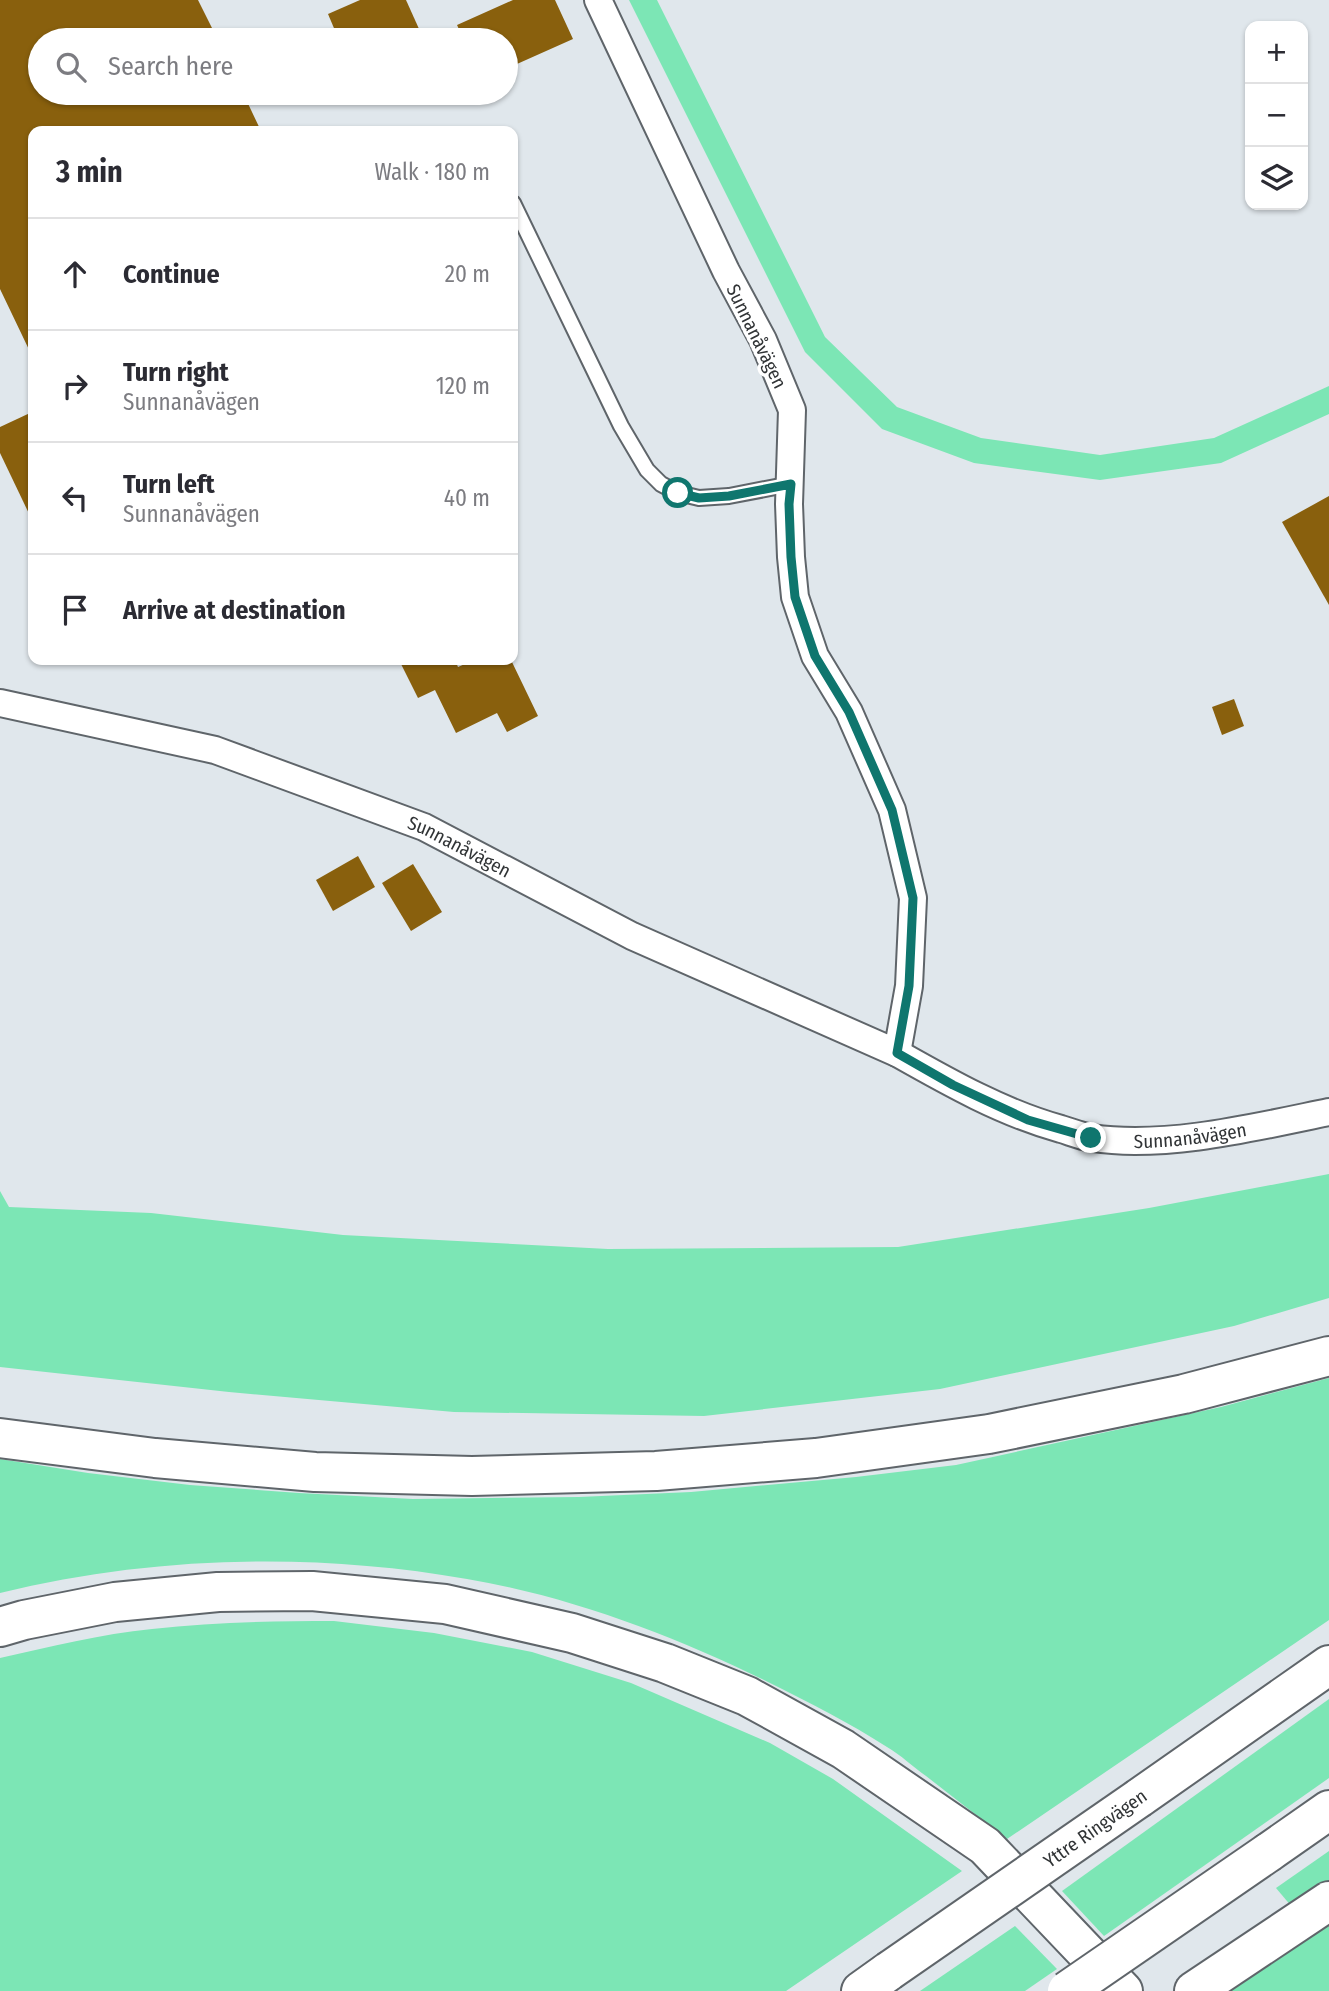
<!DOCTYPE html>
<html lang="en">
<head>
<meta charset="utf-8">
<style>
  :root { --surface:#fff; --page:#f7f7f7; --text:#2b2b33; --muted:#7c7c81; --line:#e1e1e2 }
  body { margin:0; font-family:"Fira Sans Condensed",sans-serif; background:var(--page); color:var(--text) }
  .controls { position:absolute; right:21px; top:21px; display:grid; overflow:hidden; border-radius:14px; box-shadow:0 2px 5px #0004 }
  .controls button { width:63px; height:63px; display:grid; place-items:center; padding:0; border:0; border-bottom:2px solid var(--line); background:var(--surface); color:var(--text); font:35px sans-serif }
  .stop { position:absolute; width:21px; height:21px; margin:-16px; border:5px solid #0f766e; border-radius:50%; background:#fff }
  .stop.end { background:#0f766e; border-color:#fff; box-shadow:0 2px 7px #0008 }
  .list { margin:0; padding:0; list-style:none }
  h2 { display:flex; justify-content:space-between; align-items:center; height:91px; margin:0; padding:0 28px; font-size:30px }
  h2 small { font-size:23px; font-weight:400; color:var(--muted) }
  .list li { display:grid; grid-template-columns:46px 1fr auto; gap:21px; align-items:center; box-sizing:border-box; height:112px; padding:0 28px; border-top:2px solid var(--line) }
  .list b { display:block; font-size:26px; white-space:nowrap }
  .list p { margin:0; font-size:23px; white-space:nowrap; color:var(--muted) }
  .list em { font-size:23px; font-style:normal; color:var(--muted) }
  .icon { flex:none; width:38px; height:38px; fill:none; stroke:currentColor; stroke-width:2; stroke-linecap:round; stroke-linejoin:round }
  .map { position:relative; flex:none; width:1329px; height:1991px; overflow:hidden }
  .search { position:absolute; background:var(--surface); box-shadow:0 2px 5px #0004; left:28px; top:28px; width:490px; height:77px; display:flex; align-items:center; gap:18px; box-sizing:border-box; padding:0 24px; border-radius:38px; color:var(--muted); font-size:26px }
  .panel { position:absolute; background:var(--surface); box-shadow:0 2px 5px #0004; left:28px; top:126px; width:490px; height:539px; border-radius:14px }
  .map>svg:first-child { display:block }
</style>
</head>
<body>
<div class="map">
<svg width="1329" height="1991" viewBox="0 0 1329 1991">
  <rect width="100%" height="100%" fill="#e0e7ec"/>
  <g fill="#7ce6b5">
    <path d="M 629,0 L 657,0 L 825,337 L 897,407 L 981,438 L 1100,455 L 1214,438 L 1329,386 L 1329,414 L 1221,463 L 1100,480 L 974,463 L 882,429 L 805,352 Z"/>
    <path d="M 1329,1174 L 1329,1298 L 1234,1326 L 940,1389 L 704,1416 L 454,1412 L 229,1392 L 0,1367 L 0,1191 L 9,1207 L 151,1213 L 343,1235 L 608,1249 L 898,1247 L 1149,1208 Z"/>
    <path d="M 1329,1378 L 1329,1620 L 1007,1839 C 980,1818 953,1797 926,1776 C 913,1767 901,1755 887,1747 C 850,1723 808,1702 768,1682 C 674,1636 572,1597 467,1579 C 313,1552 152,1556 0,1593 L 0,1459 L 88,1473 L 190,1485 L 299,1493 L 413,1499 L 579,1497 L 691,1492 L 856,1477 L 956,1465 L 1221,1407 Z"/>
    <path d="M 334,1621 L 434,1633 L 532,1652 L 631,1683 L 770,1743 L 833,1779 L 962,1871 L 786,1991 L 0,1991 L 0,1658 C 50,1647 101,1634 152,1629 C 212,1622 273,1621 334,1621 Z"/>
    <path d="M 1329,1699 L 1329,1778 L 1104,1936 L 1062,1891 Z"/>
    <path d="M 1329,1851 L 1329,1882 L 1292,1907 L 1276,1888 Z"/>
    <path d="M 1329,1919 L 1329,1991 L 1221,1991 Z"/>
    <path d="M 1015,1926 L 1057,1969 L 1025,1991 L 920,1991 Z"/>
  </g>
  <g fill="#89600d">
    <path d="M 0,0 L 198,0 L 218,40 L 40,40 L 40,93 L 243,93 L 261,131 L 33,131 L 33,358 L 0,289 Z"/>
    <path d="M 360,0 L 406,0 L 424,40 L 339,40 L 328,14 Z"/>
    <path d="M 513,0 L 555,0 L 573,39 L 506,69 L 506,40 L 464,40 L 457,25 Z"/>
    <path d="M 30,413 L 33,419 L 33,522 L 0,453 L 0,427 Z"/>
    <path d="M 1329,496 L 1329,605 L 1282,522 Z"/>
    <path d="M 399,660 L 455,660 L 458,667 L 474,660 L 511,660 L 538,716 L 507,732 L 497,713 L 456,733 L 435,690 L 418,698 Z"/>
    <path d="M 1234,699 L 1244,726 L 1222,735 L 1212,707 Z"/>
    <path d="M 358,856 L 375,887 L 333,911 L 316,880 Z"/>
    <path d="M 413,864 L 442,912 L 411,931 L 382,883 Z"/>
  </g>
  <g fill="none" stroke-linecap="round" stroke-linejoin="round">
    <defs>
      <path id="lane" d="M 513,203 L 621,426 L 647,470 L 661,484 L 678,493 L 699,498 L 729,496 L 791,484"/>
      <g id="street">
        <path id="s1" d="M 0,703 L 215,750 L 424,827 L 632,936 L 897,1053 L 909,986 L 913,898 L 892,810 L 849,712 L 815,656 L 795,597 L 791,557 L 789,504 L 792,410 L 763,340 L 726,271 L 598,0"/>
        <path id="s2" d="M 897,1053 C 950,1083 1003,1113 1061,1129 C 1071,1132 1081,1136 1092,1138 C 1166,1149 1256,1127 1329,1112"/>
      </g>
      <g id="highway">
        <path d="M 0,1438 L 155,1458 L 315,1472 L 472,1476 L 656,1471 L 816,1458 L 989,1434 L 1184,1394 L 1329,1356"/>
        <path d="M 0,1627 L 24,1620 L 115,1602 L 218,1592 L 312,1591 L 445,1604 L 572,1633 L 665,1663 L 747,1696 L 843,1749 L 985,1846 L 1123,1991"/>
        <path d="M 1139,1798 L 1329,1665"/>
        <path d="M 1269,1852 L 1329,1810"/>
        <path d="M 861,1991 L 889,1971"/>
        <path d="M 1194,1991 L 1329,1901"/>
      </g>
    </defs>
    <use href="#lane" stroke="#5f656a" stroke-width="18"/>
    <use href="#street" stroke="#5f656a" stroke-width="30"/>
    <use href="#highway" stroke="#5f656a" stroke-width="42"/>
    <use href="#lane" stroke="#fff" stroke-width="14"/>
    <use href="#street" stroke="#fff" stroke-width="26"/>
    <use href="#highway" stroke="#fff" stroke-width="38"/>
    <defs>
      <g id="highway-bridge">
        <path d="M 889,1971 L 1139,1798"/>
        <path d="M 1067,1991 L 1269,1852"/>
      </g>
    </defs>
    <use href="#highway-bridge" stroke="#5f656a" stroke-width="42" stroke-linecap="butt"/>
    <use href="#highway-bridge" stroke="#fff" stroke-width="38"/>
  </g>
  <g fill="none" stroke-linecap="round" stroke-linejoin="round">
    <path stroke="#0f766e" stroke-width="9" d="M 678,493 L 699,498 L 729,496 L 791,484 L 789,504 L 791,557 L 795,597 L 815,656 L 849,712 L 892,810 L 913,898 L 909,986 L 897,1053 L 953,1085 L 1028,1120 L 1091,1138"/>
  </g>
  <g text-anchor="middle" stroke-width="7" stroke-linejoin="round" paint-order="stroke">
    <g font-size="19" fill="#313436" stroke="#fff">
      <text transform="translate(757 336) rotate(64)" y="7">Sunnanåvägen</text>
      <text dy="7" stroke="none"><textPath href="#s1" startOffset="483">Sunnanåvägen</textPath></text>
      <text dy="7" stroke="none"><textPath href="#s2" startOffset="312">Sunnanåvägen</textPath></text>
      <text transform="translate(1095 1828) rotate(-35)" y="7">Yttre Ringvägen</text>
    </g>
  </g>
</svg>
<div class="controls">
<button>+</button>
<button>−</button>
<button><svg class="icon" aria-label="layers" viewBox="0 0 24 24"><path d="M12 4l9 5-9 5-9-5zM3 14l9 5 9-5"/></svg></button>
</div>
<div class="stop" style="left:678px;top:493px"></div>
<div class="stop end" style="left:1091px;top:1138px"></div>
<div class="search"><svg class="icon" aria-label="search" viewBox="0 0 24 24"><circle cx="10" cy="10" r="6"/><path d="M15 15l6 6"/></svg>Search here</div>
<section class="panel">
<h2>3 min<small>Walk · 180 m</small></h2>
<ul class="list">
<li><svg class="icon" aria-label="ahead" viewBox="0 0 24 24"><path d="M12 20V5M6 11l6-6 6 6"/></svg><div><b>Continue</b></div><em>20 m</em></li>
<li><svg class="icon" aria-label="right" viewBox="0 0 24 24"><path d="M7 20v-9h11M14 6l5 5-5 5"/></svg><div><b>Turn right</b><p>Sunnanåvägen</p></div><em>120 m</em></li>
<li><svg class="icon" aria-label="left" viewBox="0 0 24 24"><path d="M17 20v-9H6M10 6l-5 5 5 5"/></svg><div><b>Turn left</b><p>Sunnanåvägen</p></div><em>40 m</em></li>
<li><svg class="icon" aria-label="arrive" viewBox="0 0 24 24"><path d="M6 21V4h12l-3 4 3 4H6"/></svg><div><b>Arrive at destination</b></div></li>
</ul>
</section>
</div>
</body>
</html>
